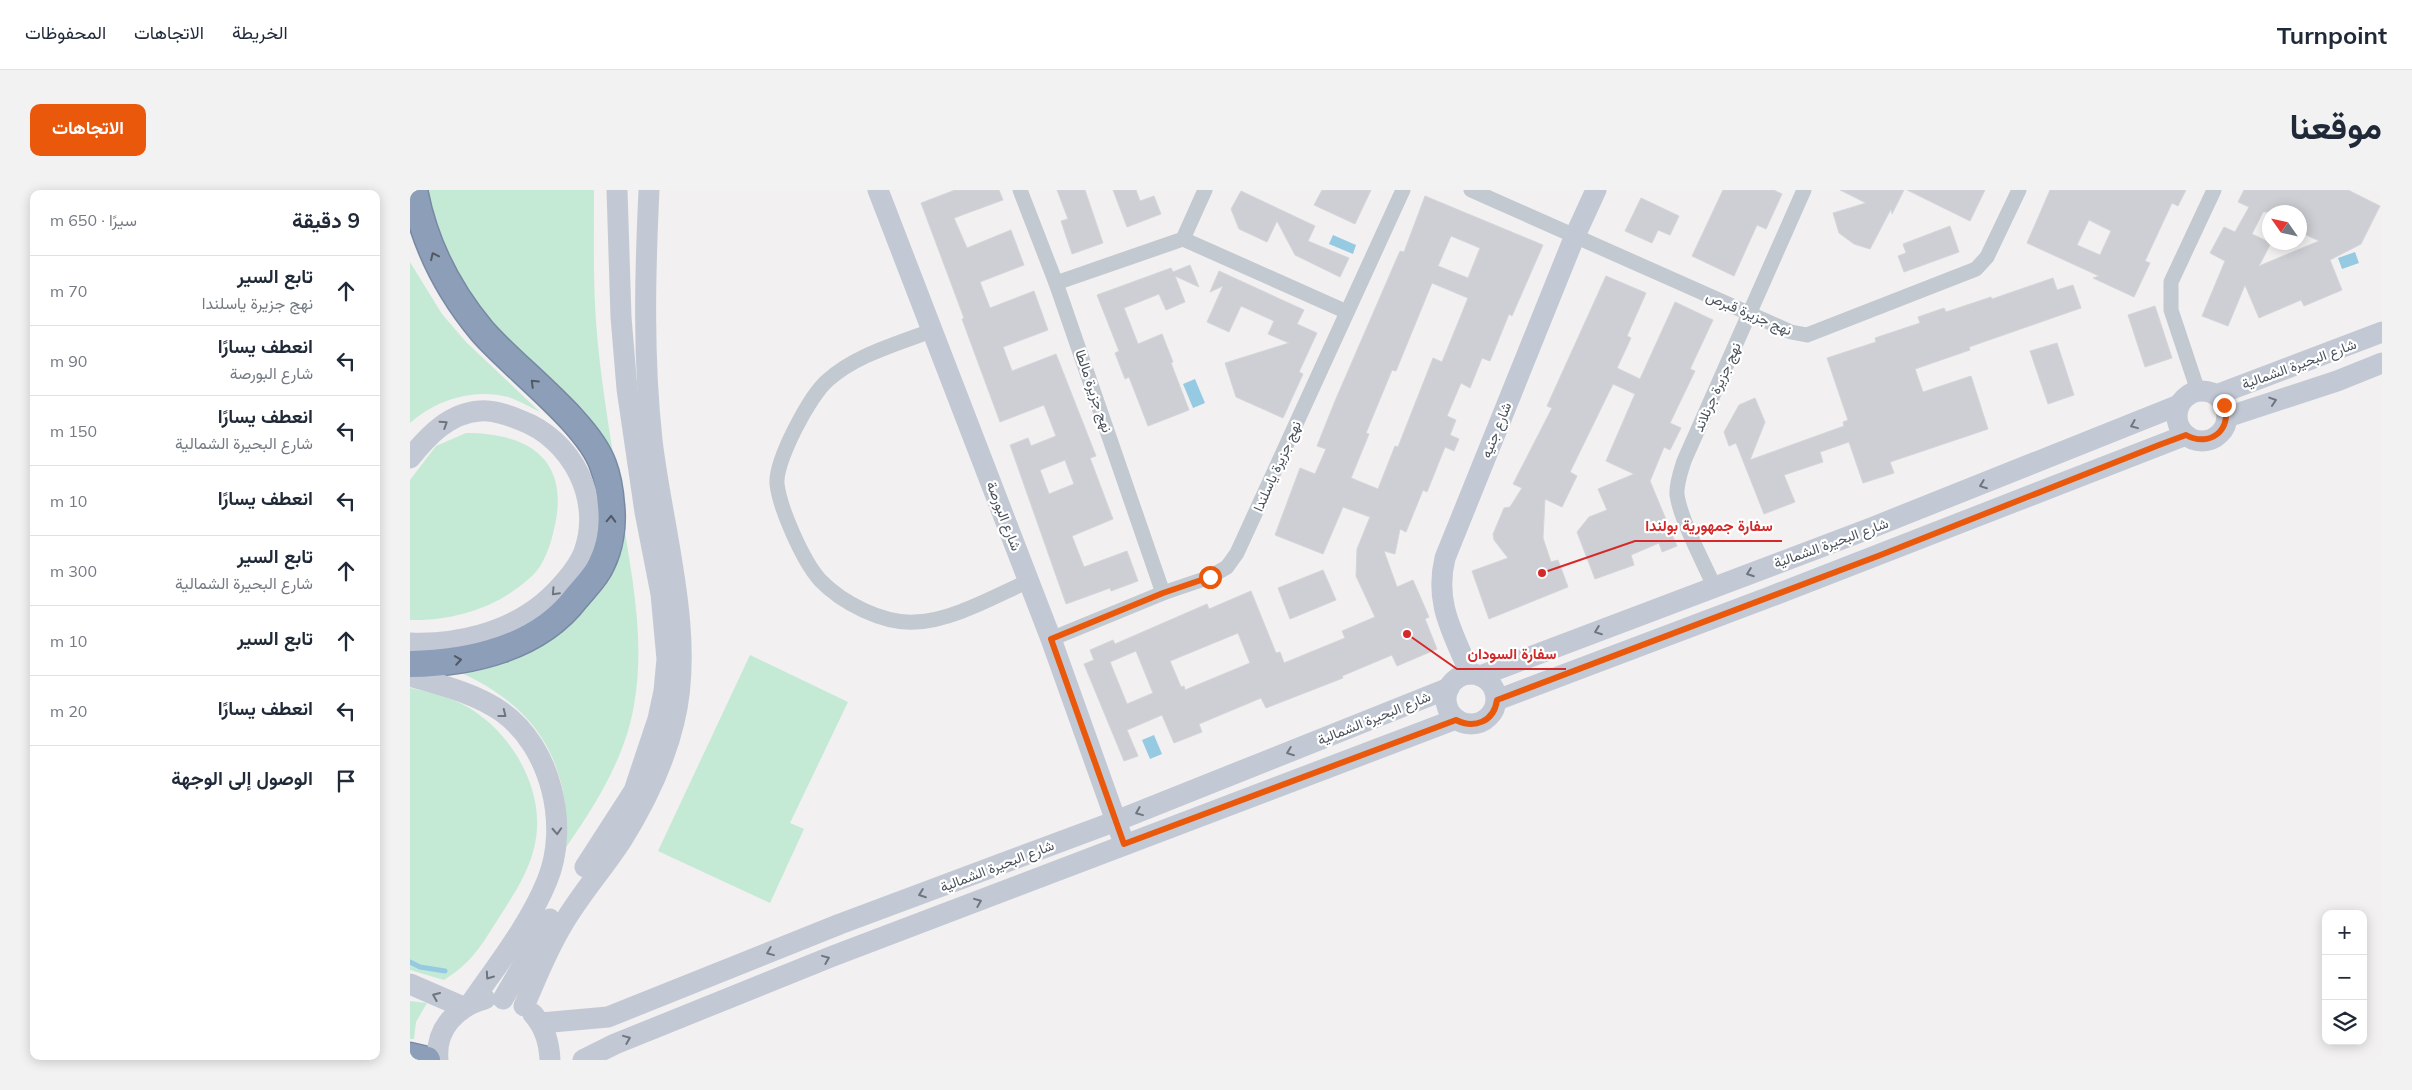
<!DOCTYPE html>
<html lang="ar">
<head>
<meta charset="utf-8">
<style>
  :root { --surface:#fff; --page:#f2f2f3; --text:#1f2937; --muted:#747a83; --line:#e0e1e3; --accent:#ea580c }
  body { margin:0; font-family:Mulish,Vazirmatn,sans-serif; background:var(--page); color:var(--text); direction:rtl }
  .controls { position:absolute; right:15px; bottom:15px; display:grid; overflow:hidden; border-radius:10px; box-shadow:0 2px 12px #0003 }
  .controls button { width:45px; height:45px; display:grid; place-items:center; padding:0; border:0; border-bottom:1px solid var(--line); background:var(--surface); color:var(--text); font:25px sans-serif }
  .compass { position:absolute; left:1852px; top:15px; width:45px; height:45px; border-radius:50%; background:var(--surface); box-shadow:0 2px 12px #0003; rotate:304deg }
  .stop { position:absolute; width:15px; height:15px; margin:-11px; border:4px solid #ea580c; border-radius:50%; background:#fff }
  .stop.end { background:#ea580c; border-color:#fff; box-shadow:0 1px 5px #0008 }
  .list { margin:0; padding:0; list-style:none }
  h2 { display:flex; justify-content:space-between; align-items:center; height:65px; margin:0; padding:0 20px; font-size:21px }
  h2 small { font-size:16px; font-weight:400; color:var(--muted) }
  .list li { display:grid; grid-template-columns:32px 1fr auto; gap:15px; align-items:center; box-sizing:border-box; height:70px; padding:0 20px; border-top:1px solid var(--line) }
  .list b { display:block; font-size:19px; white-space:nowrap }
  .list p { margin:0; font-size:16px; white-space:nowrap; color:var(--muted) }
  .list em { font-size:16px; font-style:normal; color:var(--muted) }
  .icon { flex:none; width:28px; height:28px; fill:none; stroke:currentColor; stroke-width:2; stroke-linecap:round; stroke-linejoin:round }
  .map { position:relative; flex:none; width:1972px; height:870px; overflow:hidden; direction:ltr; border-radius:10px }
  header { display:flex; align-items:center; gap:30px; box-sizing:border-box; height:70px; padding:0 25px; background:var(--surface); border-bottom:1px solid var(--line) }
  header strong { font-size:24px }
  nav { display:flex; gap:28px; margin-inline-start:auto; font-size:18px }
  .intro { display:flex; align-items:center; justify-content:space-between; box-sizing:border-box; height:120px; padding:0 30px }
  h1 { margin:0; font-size:35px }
  .button { padding:12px 22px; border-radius:10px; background:var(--accent); color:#fff; font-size:18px; font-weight:700 }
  main { display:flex; gap:30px; padding:0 30px }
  aside { flex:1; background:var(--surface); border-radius:10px; box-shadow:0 2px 12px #0003 }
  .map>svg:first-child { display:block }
</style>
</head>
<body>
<header>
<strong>Turnpoint</strong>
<nav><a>الخريطة</a><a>الاتجاهات</a><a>المحفوظات</a></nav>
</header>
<div class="intro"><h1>موقعنا</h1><a class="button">الاتجاهات</a></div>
<main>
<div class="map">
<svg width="1972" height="870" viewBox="0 0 1972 870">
  <rect width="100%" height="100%" fill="#f2f0f0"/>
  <g fill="#c4ead6">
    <path d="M 6,0 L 184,0 C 184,44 183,88 186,132 C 190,187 200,243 208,297 C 218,370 237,442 224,515 C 214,574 179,625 145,673 C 149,656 155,637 155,620 C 155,607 152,595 148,583 C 131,527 85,495 32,475 L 170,408 L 193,266 L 73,129 L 31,70 Z"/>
    <path d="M 0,72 L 32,124 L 56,152 L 130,222 C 120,217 108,210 98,207 C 63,198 26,210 0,233 Z"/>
    <path d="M 56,243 C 119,243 161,270 144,339 C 141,354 134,375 122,386 C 89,417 44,431 0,430 L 0,290 L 26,256 Z"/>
    <path d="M 340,465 L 438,512 L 380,633 L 394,639 L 360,713 L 248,661 Z"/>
    <path d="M 0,498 C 22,502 48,509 67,523 C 108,552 137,608 124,658 C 118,683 104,704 90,726 C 72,754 63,772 34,790 L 0,780 Z"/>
    <path d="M 0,811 L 17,813 L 6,832 L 4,849 L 0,849 Z"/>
  </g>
  <g fill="#96cae2">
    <path d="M 923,45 L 946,55 L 943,64 L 919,54 Z"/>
    <path d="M 1945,62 L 1949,73 L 1932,79 L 1928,68 Z"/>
    <path d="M 785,189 L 795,213 L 783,218 L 773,194 Z"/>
    <path d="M 744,545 L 752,564 L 740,569 L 732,550 Z"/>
  </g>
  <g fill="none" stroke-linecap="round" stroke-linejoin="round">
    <path stroke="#96cae2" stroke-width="5" d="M 0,772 L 10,777 L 35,781"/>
  </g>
  <g fill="#cecfd4" stroke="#d4d6da" fill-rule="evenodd">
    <path d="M 545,0 L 589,0 L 593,10 L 544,28 L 557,58 L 601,40 L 614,75 L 570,92 L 580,118 L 624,101 L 638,140 L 593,157 L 602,181 L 646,164 L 686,266 L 680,268 L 703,329 L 662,346 L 674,377 L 717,361 L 728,391 L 701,401 L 700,398 L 656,414 L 600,255 L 618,248 L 621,256 L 646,246 L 634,215 L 590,232 L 552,129 L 554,128 L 511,13 ZM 655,270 L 664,294 L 639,304 L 630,280 Z"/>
    <path d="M 647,0 L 675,0 L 693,53 L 662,64 L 651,31 L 658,29 Z"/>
    <path d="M 703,0 L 726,0 L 730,11 L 744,6 L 751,24 L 717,37 Z"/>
    <path d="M 912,0 L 961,0 L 945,34 L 904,15 Z"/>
    <path d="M 1313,0 L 1364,0 L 1372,4 L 1356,39 L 1347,35 L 1324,86 L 1282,66 Z"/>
    <path d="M 1430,0 L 1494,0 L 1482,24 L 1481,19 L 1460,59 L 1444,54 L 1429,43 L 1423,23 L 1456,13 Z"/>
    <path d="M 1497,0 L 1575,0 L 1560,31 Z"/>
    <path d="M 1640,0 L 1776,0 L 1768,16 L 1762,13 L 1735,71 L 1740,73 L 1724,107 L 1683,88 L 1689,86 L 1617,53 ZM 1679,30 L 1701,41 L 1690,65 L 1667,55 Z"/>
    <path d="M 1834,0 L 1938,0 L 1970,16 L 1951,54 L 1920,70 L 1932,100 L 1894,116 L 1891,110 L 1849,128 L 1835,95 L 1818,136 L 1792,126 L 1815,71 L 1800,63 L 1814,37 L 1825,42 L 1839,17 L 1828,12 ZM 1853,22 L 1890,22 L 1890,42 L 1909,51 L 1849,76 L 1861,53 L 1842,44 Z"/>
    <path d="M 831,1 L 905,36 L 898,51 L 939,68 L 930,87 L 885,65 L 867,31 L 857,52 L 829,39 L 821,19 Z"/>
    <path d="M 1015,6 L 1133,55 L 1102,126 L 1099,124 L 1080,171 L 1072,168 L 1060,198 L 1051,193 L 1037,226 L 1046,230 L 1040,245 L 1049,249 L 1044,261 L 1035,257 L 1017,302 L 1013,300 L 996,342 L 990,339 L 985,364 L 974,361 L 987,397 L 1003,390 L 1019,427 L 1015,429 L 1027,459 L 987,476 L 982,465 L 932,486 L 933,488 L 856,518 L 851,508 L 789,534 L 792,542 L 764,553 L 752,525 L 717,540 L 728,566 L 714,571 L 674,474 L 684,470 L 680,460 L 703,450 L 705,454 L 797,414 L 799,419 L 841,401 L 866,463 L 870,462 L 874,473 L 935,448 L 932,441 L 965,427 L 946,386 L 947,359 L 960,327 L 933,317 L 913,364 L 865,345 L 890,278 L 905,284 L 916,259 L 907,256 L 925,211 L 990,61 L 994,62 ZM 1041,46 L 1070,58 L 1058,88 L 1028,76 ZM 1022,93 L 1058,108 L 1032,172 L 1023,168 L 988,257 L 985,256 L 968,299 L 941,288 L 959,244 L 956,243 L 982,180 L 986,181 ZM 828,443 L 840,473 L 775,500 L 774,496 L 771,497 L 760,471 ZM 726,461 L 743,503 L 717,514 L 700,472 Z"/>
    <path d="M 1231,8 L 1269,26 L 1260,45 L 1248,40 L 1242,53 L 1215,41 Z"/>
    <path d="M 1540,36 L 1549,62 L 1494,82 L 1488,66 L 1496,63 L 1493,54 Z"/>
    <path d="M 780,75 L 789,97 L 765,86 L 775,112 L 756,120 L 749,104 L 714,118 L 728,154 L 752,144 L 763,172 L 761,173 L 779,220 L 738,236 L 719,187 L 715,189 L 705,163 L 709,161 L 687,105 L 761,78 L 763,82 Z"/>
    <path d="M 809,81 L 894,120 L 887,134 L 907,143 L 889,182 L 893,184 L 873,228 L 826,207 L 815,173 L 879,153 L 858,144 L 864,131 L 831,116 L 819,142 L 797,132 L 813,96 L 800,102 Z"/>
    <path d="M 1196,86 L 1236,103 L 1217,146 L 1221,148 L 1207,178 L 1230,189 L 1265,112 L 1303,130 L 1280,179 L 1285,181 L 1260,233 L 1271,238 L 1260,260 L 1254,257 L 1240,291 L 1267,356 L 1252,362 L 1249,353 L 1221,365 L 1224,375 L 1185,389 L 1167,342 L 1179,327 L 1197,320 L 1188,299 L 1224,284 L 1196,271 L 1225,204 L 1203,194 L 1160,282 L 1167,286 L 1152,317 L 1135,309 L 1133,348 L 1141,372 L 1148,370 L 1158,397 L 1079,429 L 1062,381 L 1098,368 L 1084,350 L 1083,344 L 1094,318 L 1100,317 L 1112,298 L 1103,294 L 1142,218 L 1137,216 Z"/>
    <path d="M 1643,88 L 1647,100 L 1663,95 L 1671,118 L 1559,157 L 1560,160 L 1505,179 L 1513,202 L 1561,186 L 1578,239 L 1480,272 L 1484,283 L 1453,293 L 1439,252 L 1410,262 L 1413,272 L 1374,285 L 1385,312 L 1354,324 L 1326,253 L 1319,256 L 1314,242 L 1329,215 L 1345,208 L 1355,232 L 1340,270 L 1434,236 L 1433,232 L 1438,230 L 1417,168 L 1466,152 L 1465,148 L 1510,133 L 1508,127 L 1534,118 L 1536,122 L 1581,107 L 1582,109 Z"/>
    <path d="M 1745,116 L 1762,168 L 1735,177 L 1718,125 Z"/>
    <path d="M 1647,153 L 1664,205 L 1638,214 L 1620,161 Z"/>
    <path d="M 913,380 L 926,410 L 880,429 L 868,398 Z"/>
  </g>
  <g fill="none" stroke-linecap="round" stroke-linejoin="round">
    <defs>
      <g id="highway">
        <path d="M 0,474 C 60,473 128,458 166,408 C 174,398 186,387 191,375 C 200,357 203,335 201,316 C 200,302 198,288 193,275 C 178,232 104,178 72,141 C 37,99 14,53 4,0"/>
        <path d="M 0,866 L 17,870"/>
      </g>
    </defs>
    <use href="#highway" stroke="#7889a4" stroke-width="29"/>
    <g stroke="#c2c9d0" stroke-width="15">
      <path d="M 610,0 L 646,93 L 753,403"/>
      <path d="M 1061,0 L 1381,142 L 1397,145 L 1566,79 L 1577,67 L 1609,0"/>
      <path d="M 773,49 L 937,122"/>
      <path d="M 646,93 L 773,49 L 795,0"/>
      <path d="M 523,140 C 488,154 447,164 418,190 C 400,205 365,271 367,294 C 370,319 393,371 410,390 C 432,413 473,434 505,432 C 542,431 585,406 619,391"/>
      <path d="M 1788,201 L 1761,120 L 1761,92 L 1804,0"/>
      <path d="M 1304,396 C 1293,371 1271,331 1267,305 C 1266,294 1271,281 1274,271 L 1394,0"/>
      <path d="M 641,449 L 753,403 L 800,387 L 817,377 L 827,363 L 993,0"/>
    </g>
    <g stroke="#c3c9d4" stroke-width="21">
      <path d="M 468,0 L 641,449 L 711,645"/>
      <circle cx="1792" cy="226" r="25"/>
      <path d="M 1806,205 L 1972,142"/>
      <path d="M 1817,227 L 1927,191 L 1972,173"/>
      <path d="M 0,268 C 18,246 39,223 70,221 C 82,220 99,225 110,230 C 162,249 193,309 174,362 C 167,380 146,403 132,414 C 96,443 46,455 0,453"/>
      <circle cx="1061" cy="509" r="25"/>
      <path d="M 1060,484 C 1043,442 1024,414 1035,368 L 1164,48 L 1186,0"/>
      <path d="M 0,486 C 31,495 65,503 92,522 C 141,557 160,636 137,691 C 119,735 88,774 61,813"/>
      <path d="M 1070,486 L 1461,338 L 1769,215"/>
      <path d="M 1087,510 L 1362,406 L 1776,245"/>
      <path d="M 175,677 L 224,601 L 248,529 L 254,501 L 257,469 L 251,404 L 235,322 L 217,199 L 211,127 L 207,0"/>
      <path d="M 0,794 L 53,817"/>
      <path d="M 93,809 L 140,729"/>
      <path d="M 114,816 C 126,789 137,760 153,734 C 170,705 193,679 212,650 C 235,613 254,574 264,532 C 286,445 252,338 242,250 C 233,167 235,84 239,0"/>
      <path d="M 123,824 C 135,838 139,852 140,870"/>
      <path d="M 131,833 L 198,827 L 430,734 L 706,631 L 1039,498"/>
      <path d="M 28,870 C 25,839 46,817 75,809"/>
      <path d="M 173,870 L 205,854 L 423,766 L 1046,529"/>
    </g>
    <use href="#highway" stroke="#8d9eb9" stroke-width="26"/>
  </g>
  <defs><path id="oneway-chevron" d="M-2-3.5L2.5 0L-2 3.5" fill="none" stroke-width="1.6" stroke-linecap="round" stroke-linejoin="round" transform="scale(1.25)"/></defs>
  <g stroke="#515964">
    <use href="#oneway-chevron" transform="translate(24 66) rotate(-115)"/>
    <use href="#oneway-chevron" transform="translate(124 193) rotate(-136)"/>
    <use href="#oneway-chevron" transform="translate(201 329) rotate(-88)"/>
    <use href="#oneway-chevron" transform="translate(48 470) rotate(-9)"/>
  </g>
  <g stroke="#6e757f">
    <use href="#oneway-chevron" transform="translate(1863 211) rotate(-18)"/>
    <use href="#oneway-chevron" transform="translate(34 234) rotate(-33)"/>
    <use href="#oneway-chevron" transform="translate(1724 235) rotate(158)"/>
    <use href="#oneway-chevron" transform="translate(1573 295) rotate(159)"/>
    <use href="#oneway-chevron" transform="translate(1340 383) rotate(160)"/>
    <use href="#oneway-chevron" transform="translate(145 402) rotate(133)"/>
    <use href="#oneway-chevron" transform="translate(1188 441) rotate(159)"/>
    <use href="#oneway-chevron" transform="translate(93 524) rotate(38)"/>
    <use href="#oneway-chevron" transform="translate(880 562) rotate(159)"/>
    <use href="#oneway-chevron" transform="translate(729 622) rotate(158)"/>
    <use href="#oneway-chevron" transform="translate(147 641) rotate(87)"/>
    <use href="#oneway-chevron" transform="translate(512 704) rotate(160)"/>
    <use href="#oneway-chevron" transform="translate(568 712) rotate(-22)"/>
    <use href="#oneway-chevron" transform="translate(360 762) rotate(158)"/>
    <use href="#oneway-chevron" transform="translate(416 769) rotate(-22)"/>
    <use href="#oneway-chevron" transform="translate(79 786) rotate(125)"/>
    <use href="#oneway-chevron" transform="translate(26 806) rotate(-157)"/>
    <use href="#oneway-chevron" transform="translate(217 849) rotate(-22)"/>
  </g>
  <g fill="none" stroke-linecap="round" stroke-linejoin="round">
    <path stroke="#ea580c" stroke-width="6" d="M 800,387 L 753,403 L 641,449 L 714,654 L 1046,530 C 1064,539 1084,532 1087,510 L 1468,366 L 1749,255 L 1776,245 C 1799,258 1823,240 1814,215"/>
  </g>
  <g text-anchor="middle" stroke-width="4.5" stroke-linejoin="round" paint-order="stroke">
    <g font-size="14" fill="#4a515b" stroke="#fff">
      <text transform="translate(1339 123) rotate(23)" y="5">نهج جزيرة قبرص</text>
      <text transform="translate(1889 174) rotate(-20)" y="5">شارع البحيرة الشمالية</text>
      <text transform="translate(1307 197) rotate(-66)" y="5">نهج جزيرة جرنلاند</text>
      <text transform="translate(684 201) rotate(71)" y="5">نهج جزيرة مالطا</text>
      <text transform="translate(1086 240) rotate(-68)" y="5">شارع جنيه</text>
      <text transform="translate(867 276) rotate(-66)" y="5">نهج جزيرة ياسلندا</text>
      <text transform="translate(594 326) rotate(69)" y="5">شارع البورصة</text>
      <text transform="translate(1421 353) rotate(-20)" y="5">شارع البحيرة الشمالية</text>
      <text transform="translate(964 528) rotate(-22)" y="5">شارع البحيرة الشمالية</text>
      <text transform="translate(587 676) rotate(-21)" y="5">شارع البحيرة الشمالية</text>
    </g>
  </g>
  <path fill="none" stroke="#d62828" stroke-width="2" d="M1132 383L1225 351H1372M997 444L1047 479H1156"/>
  <g fill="#d62828" stroke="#fff" stroke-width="2">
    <circle cx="1132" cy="383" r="5"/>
    <circle cx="997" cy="444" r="5"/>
  </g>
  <g font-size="15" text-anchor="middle" font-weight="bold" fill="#d62828" stroke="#fff" stroke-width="4.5" stroke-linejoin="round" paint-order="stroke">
    <text x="1299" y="341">سفارة جمهورية بولندا</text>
    <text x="1102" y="469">سفارة السودان</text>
  </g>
</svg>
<div class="controls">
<button>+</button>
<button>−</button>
<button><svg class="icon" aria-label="layers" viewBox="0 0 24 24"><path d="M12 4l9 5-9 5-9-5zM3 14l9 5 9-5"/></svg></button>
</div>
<svg class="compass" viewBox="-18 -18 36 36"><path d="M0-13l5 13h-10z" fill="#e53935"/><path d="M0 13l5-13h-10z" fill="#747a83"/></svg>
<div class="stop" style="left:800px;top:387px"></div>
<div class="stop end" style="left:1814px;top:215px"></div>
</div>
<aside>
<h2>9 دقيقة<small>سيرًا · 650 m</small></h2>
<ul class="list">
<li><svg class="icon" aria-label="ahead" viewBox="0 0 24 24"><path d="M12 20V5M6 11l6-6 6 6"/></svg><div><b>تابع السير</b><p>نهج جزيرة ياسلندا</p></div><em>70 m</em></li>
<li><svg class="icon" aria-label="left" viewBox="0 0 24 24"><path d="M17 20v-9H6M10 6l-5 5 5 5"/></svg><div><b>انعطف يسارًا</b><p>شارع البورصة</p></div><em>90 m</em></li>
<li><svg class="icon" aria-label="left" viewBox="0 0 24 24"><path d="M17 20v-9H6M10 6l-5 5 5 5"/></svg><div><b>انعطف يسارًا</b><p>شارع البحيرة الشمالية</p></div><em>150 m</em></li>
<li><svg class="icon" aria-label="left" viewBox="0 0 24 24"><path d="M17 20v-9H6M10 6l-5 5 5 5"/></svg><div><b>انعطف يسارًا</b></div><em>10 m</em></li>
<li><svg class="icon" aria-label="ahead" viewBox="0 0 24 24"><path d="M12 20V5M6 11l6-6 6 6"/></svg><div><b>تابع السير</b><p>شارع البحيرة الشمالية</p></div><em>300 m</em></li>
<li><svg class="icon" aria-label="ahead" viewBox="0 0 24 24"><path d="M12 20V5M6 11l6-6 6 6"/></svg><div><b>تابع السير</b></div><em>10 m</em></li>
<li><svg class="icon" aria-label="left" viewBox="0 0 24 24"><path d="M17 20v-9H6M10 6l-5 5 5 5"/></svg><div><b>انعطف يسارًا</b></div><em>20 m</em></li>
<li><svg class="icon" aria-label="arrive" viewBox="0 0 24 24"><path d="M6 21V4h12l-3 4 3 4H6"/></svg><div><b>الوصول إلى الوجهة</b></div></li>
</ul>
</aside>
</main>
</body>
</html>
